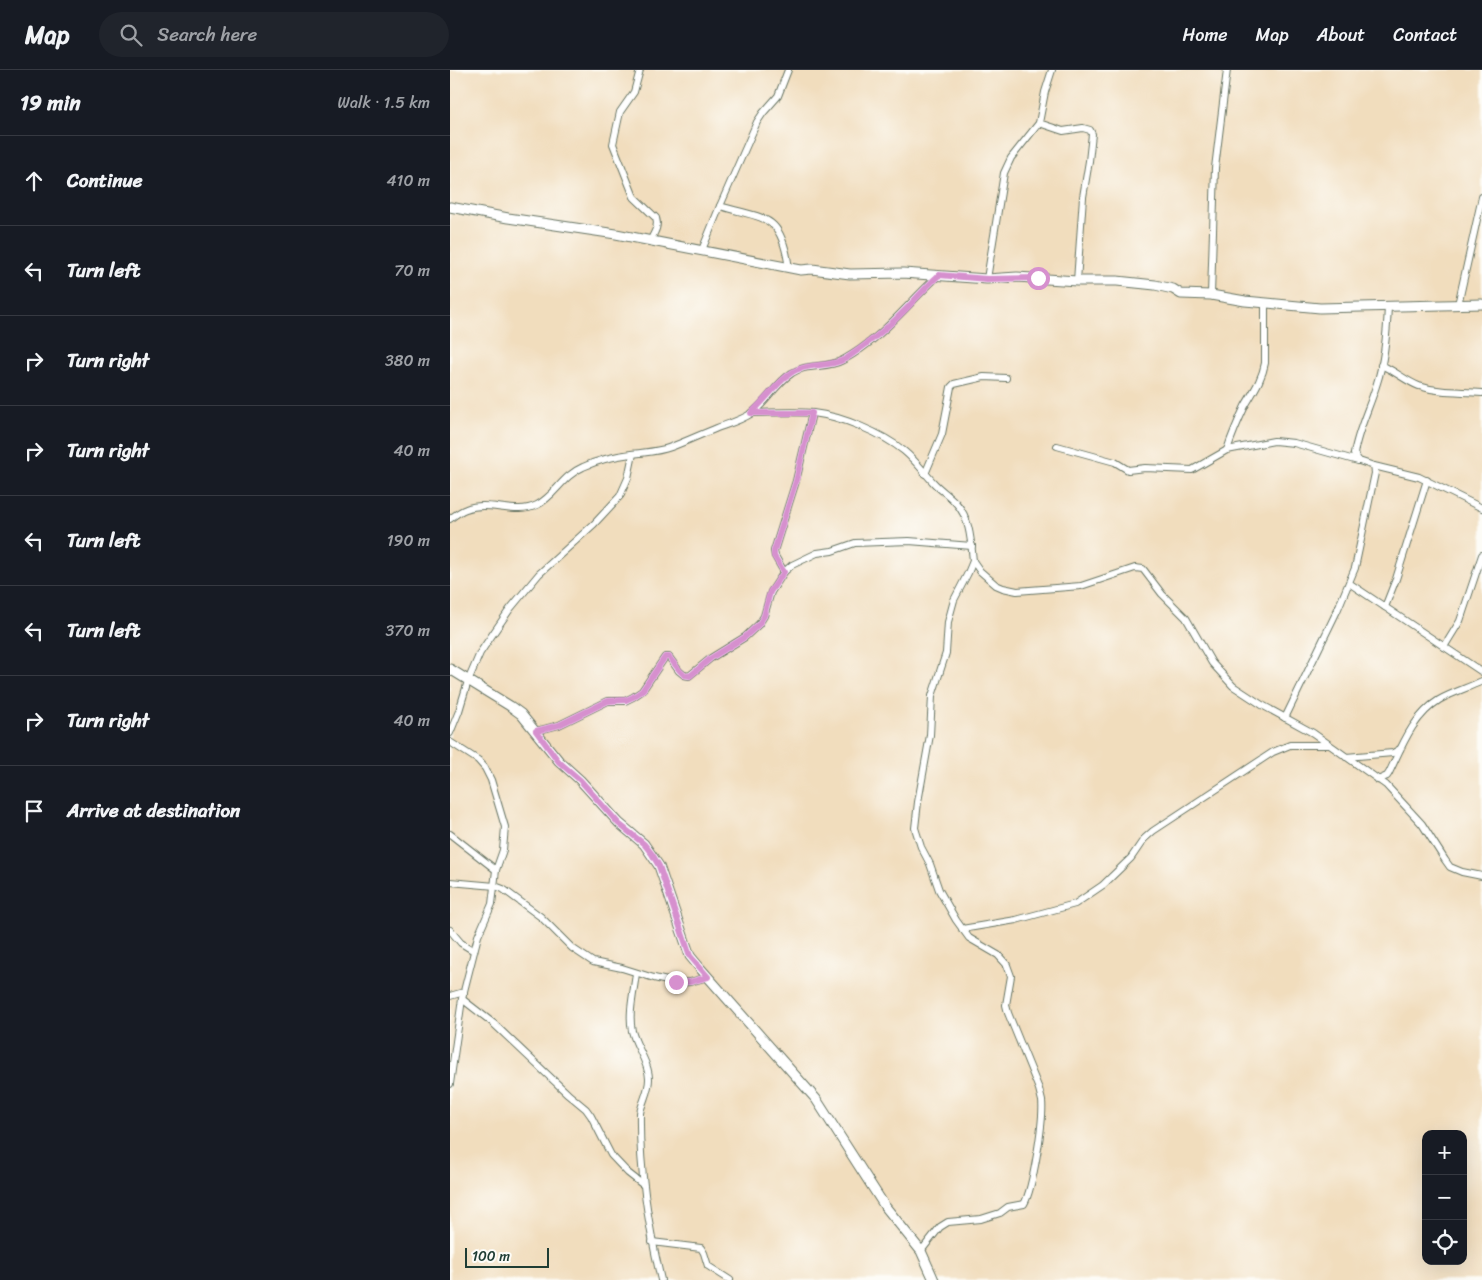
<!DOCTYPE html>
<html lang="en">
<head>
<meta charset="utf-8">
<style>
  :root { --surface:#171b24; --page:#20242c; --text:#f1f3f6; --muted:#9ea1a6; --line:#363941 }
  body { margin:0; font-family:Sriracha,sans-serif; background:var(--page); color:var(--text) }
  .controls { position:absolute; right:15px; bottom:15px; display:grid; overflow:hidden; border-radius:10px; box-shadow:0 5px 20px #0002 }
  .controls button { width:45px; height:45px; display:grid; place-items:center; padding:0; border:0; border-bottom:1px solid var(--line); background:var(--surface); color:var(--text); font:25px sans-serif }
  .scale { position:absolute; left:15px; bottom:12px; width:84px; box-sizing:border-box; padding-left:5px; border:2px solid #1f3d34; border-top:0; font-size:14px; line-height:18px; white-space:nowrap; color:#1f3d34; -webkit-text-stroke:4px #fdfcf7; paint-order:stroke }
  .stop { position:absolute; width:15px; height:15px; margin:-11px; border:4px solid #d690ce; border-radius:50%; background:#fff }
  .stop.end { background:#d690ce; border-color:#fff; box-shadow:0 1px 5px #0008 }
  .list { margin:0; padding:0; list-style:none }
  h2 { display:flex; justify-content:space-between; align-items:center; height:65px; margin:0; padding:0 20px; font-size:21px }
  h2 small { font-size:16px; font-weight:400; color:var(--muted) }
  .list li { display:grid; grid-template-columns:32px 1fr auto; gap:15px; align-items:center; box-sizing:border-box; height:90px; padding:0 20px; border-top:1px solid var(--line) }
  .list b { display:block; font-size:19px; white-space:nowrap }
  .list em { font-size:16px; font-style:normal; color:var(--muted) }
  .icon { flex:none; width:28px; height:28px; fill:none; stroke:currentColor; stroke-width:2; stroke-linecap:round; stroke-linejoin:round }
  .map { position:relative; flex:none; width:1032px; height:1210px; overflow:hidden }
  header { display:flex; align-items:center; gap:30px; box-sizing:border-box; height:70px; padding:0 25px; background:var(--surface); border-bottom:1px solid var(--line) }
  header strong { font-size:24px }
  nav { display:flex; gap:28px; margin-inline-start:auto; font-size:18px }
  .search { width:350px; height:45px; background:var(--page); display:flex; align-items:center; gap:12px; box-sizing:border-box; padding:0 18px; border-radius:28px; color:var(--muted); font-size:19px }
  main { display:flex }
  aside { flex:1; background:var(--surface) }
  .map>svg:first-child { display:block }
</style>
</head>
<body>
<header>
<strong>Map</strong>
<div class="search"><svg class="icon" aria-label="search" viewBox="0 0 24 24"><circle cx="10" cy="10" r="6"/><path d="M15 15l6 6"/></svg>Search here</div>
<nav><a>Home</a><a>Map</a><a>About</a><a>Contact</a></nav>
</header>
<main>
<aside>
<h2>19 min<small>Walk · 1.5 km</small></h2>
<ul class="list">
<li><svg class="icon" aria-label="ahead" viewBox="0 0 24 24"><path d="M12 20V5M6 11l6-6 6 6"/></svg><div><b>Continue</b></div><em>410 m</em></li>
<li><svg class="icon" aria-label="left" viewBox="0 0 24 24"><path d="M17 20v-9H6M10 6l-5 5 5 5"/></svg><div><b>Turn left</b></div><em>70 m</em></li>
<li><svg class="icon" aria-label="right" viewBox="0 0 24 24"><path d="M7 20v-9h11M14 6l5 5-5 5"/></svg><div><b>Turn right</b></div><em>380 m</em></li>
<li><svg class="icon" aria-label="right" viewBox="0 0 24 24"><path d="M7 20v-9h11M14 6l5 5-5 5"/></svg><div><b>Turn right</b></div><em>40 m</em></li>
<li><svg class="icon" aria-label="left" viewBox="0 0 24 24"><path d="M17 20v-9H6M10 6l-5 5 5 5"/></svg><div><b>Turn left</b></div><em>190 m</em></li>
<li><svg class="icon" aria-label="left" viewBox="0 0 24 24"><path d="M17 20v-9H6M10 6l-5 5 5 5"/></svg><div><b>Turn left</b></div><em>370 m</em></li>
<li><svg class="icon" aria-label="right" viewBox="0 0 24 24"><path d="M7 20v-9h11M14 6l5 5-5 5"/></svg><div><b>Turn right</b></div><em>40 m</em></li>
<li><svg class="icon" aria-label="arrive" viewBox="0 0 24 24"><path d="M6 21V4h12l-3 4 3 4H6"/></svg><div><b>Arrive at destination</b></div></li>
</ul>
</aside>
<div class="map">
<svg width="1032" height="1210" viewBox="0 0 1032 1210">
  <rect width="100%" height="100%" fill="#fdfcf7"/>
  <filter id="ink" filterUnits="userSpaceOnUse"><feTurbulence type="fractalNoise" baseFrequency=".02" numOctaves="2"/><feDisplacementMap in="SourceGraphic" scale="10" xChannelSelector="R" yChannelSelector="G"/><feConvolveMatrix kernelMatrix="1 2 1 2 8 2 1 2 1" color-interpolation-filters="sRGB"/></filter>
  <filter id="wash" filterUnits="userSpaceOnUse"><feTurbulence type="fractalNoise" baseFrequency=".0096" numOctaves="4" result="noise"/><feDisplacementMap in="SourceGraphic" scale="20" xChannelSelector="R" yChannelSelector="G"/><feGaussianBlur stdDeviation="1.12" result="paint"/><feColorMatrix in="noise" values="0 0 0 0 0 0 0 0 0 0 0 0 0 0 0 0 0 1.4 0 .05"/><feComposite in="paint" operator="in"/></filter>
  <g filter="url(#wash)">
    <rect width="100%" height="100%" fill="#f1ddbd"/>
  </g>
  <g filter="url(#ink)">
    <g fill="none" stroke-linecap="round" stroke-linejoin="round">
      <defs>
        <g id="street">
          <path d="M 190,0 L 184,22 L 170,42 L 163,74 L 184,127 L 206,148 C 209,157 204,163 200,171"/>
          <path d="M 589,53 L 613,61 L 633,58 L 640,60 L 642,64 L 639,91 L 633,127 L 627,211"/>
          <path d="M 270,136 C 316,150 331,143 339,198"/>
          <path d="M 252,180 L 270,136 L 307,52 L 313,43 L 328,26 L 338,0"/>
          <path d="M 537,209 L 554,103 L 561,88 L 589,53 L 595,22 L 602,0"/>
          <path d="M 761,225 L 765,98 L 777,0"/>
          <path d="M 1008,235 L 1032,127"/>
          <path d="M 931,295 C 945,301 956,311 969,316 C 990,323 1011,321 1032,323"/>
          <path d="M 301,343 C 321,343 343,341 363,343 C 391,346 432,363 454,381 C 465,390 474,402 483,412 C 490,420 499,425 506,433 C 520,448 521,471 523,491 L 530,501 L 546,515 L 553,518 L 567,521 L 631,516 L 685,498 L 693,499 L 712,524 L 736,548 L 762,593 L 783,616 L 812,635 L 863,663 L 936,715 L 972,754 L 995,790 L 1000,797 L 1012,802 L 1032,806"/>
          <path d="M 607,376 L 665,392 L 678,400 L 695,398 L 742,400 L 777,380 L 824,371 L 844,373 L 908,391"/>
          <path d="M 777,380 C 782,365 788,351 795,336 C 803,322 812,310 815,293 L 815,233"/>
          <path d="M 924,396 L 969,407 L 1032,438"/>
          <path d="M 475,404 L 492,364 L 501,317 L 504,314 L 534,307 L 556,308"/>
          <path d="M 0,449 C 5,445 10,441 16,439 C 39,430 65,446 87,435 C 105,426 112,406 133,397 C 148,390 165,386 181,384 C 195,382 208,382 221,377 C 237,371 252,364 267,358 C 278,354 292,350 302,343 C 317,332 326,313 342,303 C 357,293 377,299 393,290 C 431,270 457,234 489,205"/>
          <path d="M 334,502 L 325,486 L 324,481 L 346,411 L 362,343"/>
          <path d="M 899,513 L 1032,602"/>
          <path d="M 935,537 L 946,509 L 977,410"/>
          <path d="M 994,577 L 1010,551 L 1032,485"/>
          <path d="M 835,648 L 887,541 L 905,498 L 925,403 L 924,396 L 909,391 L 904,384 C 908,359 920,337 927,313 C 935,289 937,262 938,236"/>
          <path d="M 86,661 L 109,655 L 158,631 L 175,631 L 183,627 L 192,621 L 215,587 L 219,587 L 229,601 L 234,605 L 239,606 L 261,588 L 295,567 L 309,554 L 314,546 L 321,522 L 334,502 L 342,495 L 367,483 L 382,481 L 405,473 L 459,471 L 522,476"/>
          <path d="M 0,663 L 9,641 L 18,611 L 30,583 L 38,571 L 60,539 L 89,504 L 144,454 L 170,426 L 178,408 L 183,384"/>
          <path d="M 0,672 L 28,690 L 35,698 L 41,710 L 55,757 L 53,780 L 46,800 L 42,834 L 28,866 L 12,929 L 0,1014"/>
          <path d="M 896,687 L 943,683 L 950,679"/>
          <path d="M 928,710 L 937,706 L 939,703 C 952,676 963,646 989,630 C 1003,622 1018,618 1032,611"/>
          <path d="M 0,764 L 46,800"/>
          <path d="M 0,812 L 45,816 L 53,819 L 91,847 L 122,878 L 143,892 L 172,898 L 204,908 L 226,913 L 240,912 L 258,907"/>
          <path d="M 512,859 L 566,850 L 625,834 L 653,815 L 681,788 L 694,769 L 703,761 L 823,682 L 840,675 L 878,675"/>
          <path d="M 0,860 L 11,873 L 24,881"/>
          <path d="M 186,903 C 184,922 178,943 182,961 C 186,977 199,993 199,1009 C 199,1021 192,1032 190,1043 C 189,1100 198,1155 211,1210"/>
          <path d="M 0,926 L 14,922"/>
          <path d="M 12,929 L 43,953 L 118,1024 L 136,1039 L 141,1046 L 161,1085 L 178,1103 L 192,1114"/>
          <path d="M 202,1172 L 251,1178 L 254,1183 L 258,1196 L 280,1210"/>
          <path d="M 471,1181 L 490,1157 L 498,1152 L 531,1149 L 550,1143 L 558,1137 L 574,1134 C 583,1119 594,1049 592,1031 C 591,1027 590,1023 589,1019 L 558,943 L 556,935 L 561,906 L 557,895 L 548,885 L 519,868 L 506,850 L 489,820 L 480,794 L 471,777 L 465,758 L 468,732 L 480,665 L 482,626 L 496,583 L 498,552 L 504,530 L 518,503 L 523,491"/>
        </g>
        <g id="secondary">
          <path d="M 0,137 L 58,148 L 166,164 L 351,200 L 362,199 L 400,204 L 453,203 L 537,209 L 567,207 L 627,211 L 667,211 L 705,215 L 723,219 L 731,224 L 761,225 L 795,231 L 870,238 L 1032,234"/>
          <path d="M 0,599 L 60,636 L 71,644 L 109,691 L 130,710 L 169,753 L 194,774 L 209,796 L 240,886 L 250,898 L 366,1029 L 434,1135 L 471,1181 L 484,1210"/>
        </g>
      </defs>
      <use href="#street" stroke="#687564" stroke-width="8"/>
      <use href="#secondary" stroke="#687564" stroke-width="11"/>
      <use href="#street" stroke="#fff" stroke-width="6"/>
      <use href="#secondary" stroke="#fff" stroke-width="9"/>
    </g>
  </g>
  <g fill="none" stroke-linecap="round" stroke-linejoin="round" filter="url(#ink)">
    <path stroke="#d690ce" stroke-width="6" d="M 226,912 L 240,912 L 258,907 L 240,886 L 209,796 L 202,784 L 194,774 L 169,754 L 130,710 L 109,692 L 86,661 L 109,655 L 158,631 L 176,630 L 183,627 L 192,621 L 215,587 L 219,587 L 230,601 L 234,605 L 240,606 L 261,588 L 295,567 L 309,554 L 314,546 L 320,522 L 334,502 L 324,486 L 324,481 L 346,411 L 362,343 L 301,343 C 315,331 333,304 349,299 C 365,293 382,297 397,288 C 419,273 441,255 459,236 C 469,225 478,215 489,205 L 537,209 L 588,208"/>
  </g>
</svg>
<div class="controls">
<button>+</button>
<button>−</button>
<button><svg class="icon" aria-label="locate" viewBox="0 0 24 24"><circle cx="12" cy="12" r="6"/><path d="M12 2v4M12 18v4M2 12h4M18 12h4"/></svg></button>
</div>
<div class="scale">100 m</div>
<div class="stop" style="left:588px;top:208px"></div>
<div class="stop end" style="left:226px;top:912px"></div>
</div>
</main>
</body>
</html>
